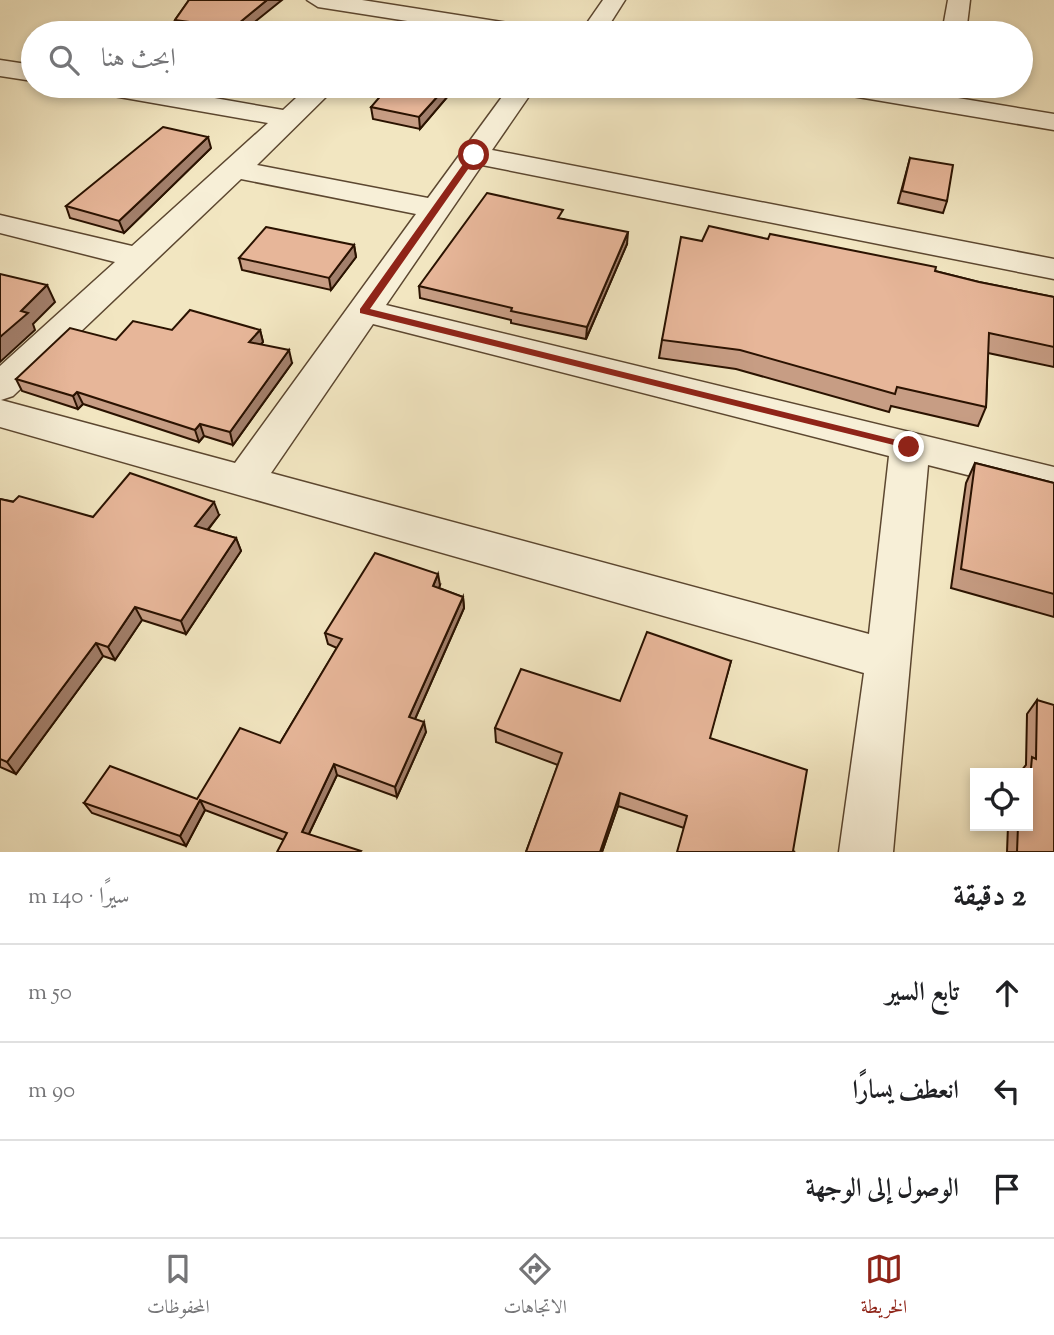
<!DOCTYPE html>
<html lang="ar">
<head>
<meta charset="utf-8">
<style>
  :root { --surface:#fff; --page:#f2f2f2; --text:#202124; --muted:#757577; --line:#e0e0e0; --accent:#8f2418 }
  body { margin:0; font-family:"Sorts Mill Goudy",Amiri,serif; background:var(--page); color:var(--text); direction:rtl }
  .controls { position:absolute; right:21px; bottom:21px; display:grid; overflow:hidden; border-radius:0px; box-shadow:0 4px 10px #0003 }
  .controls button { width:63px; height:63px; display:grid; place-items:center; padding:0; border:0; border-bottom:2px solid var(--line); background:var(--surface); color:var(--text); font:35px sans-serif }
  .stop { position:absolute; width:21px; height:21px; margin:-16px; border:5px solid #8f2418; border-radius:50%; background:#fff }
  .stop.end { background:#8f2418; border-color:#fff; box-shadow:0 2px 7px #0008 }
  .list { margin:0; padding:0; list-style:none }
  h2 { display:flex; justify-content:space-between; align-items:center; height:91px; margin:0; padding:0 28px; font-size:30px }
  h2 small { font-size:23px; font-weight:400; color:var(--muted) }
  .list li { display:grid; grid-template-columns:46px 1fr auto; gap:21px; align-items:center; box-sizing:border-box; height:98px; padding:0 28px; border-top:2px solid var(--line) }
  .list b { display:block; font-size:26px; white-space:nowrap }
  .list em { font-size:23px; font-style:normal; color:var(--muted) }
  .icon { flex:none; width:38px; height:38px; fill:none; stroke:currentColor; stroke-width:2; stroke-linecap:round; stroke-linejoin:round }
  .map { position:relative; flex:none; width:1054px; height:852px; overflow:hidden; direction:ltr }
  .search { position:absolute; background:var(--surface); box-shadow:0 4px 10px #0003; left:21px; right:21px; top:21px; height:77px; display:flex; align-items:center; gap:18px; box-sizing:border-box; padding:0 24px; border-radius:38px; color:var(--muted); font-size:26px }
  .sheet { height:385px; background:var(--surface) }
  nav { display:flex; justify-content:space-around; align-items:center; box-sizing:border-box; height:98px; border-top:2px solid var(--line); background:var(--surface); font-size:19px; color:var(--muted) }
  nav a { display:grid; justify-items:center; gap:4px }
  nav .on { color:var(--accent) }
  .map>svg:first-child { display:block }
</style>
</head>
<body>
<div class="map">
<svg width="1054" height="852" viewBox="0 0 1054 852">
  <rect width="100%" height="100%" fill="#f2e6c1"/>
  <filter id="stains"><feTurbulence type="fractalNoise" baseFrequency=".00286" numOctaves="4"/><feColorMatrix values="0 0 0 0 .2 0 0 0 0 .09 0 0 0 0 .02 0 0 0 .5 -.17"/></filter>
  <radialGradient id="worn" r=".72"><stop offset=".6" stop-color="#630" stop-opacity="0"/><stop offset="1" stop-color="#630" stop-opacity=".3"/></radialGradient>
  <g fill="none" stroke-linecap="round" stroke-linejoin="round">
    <defs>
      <g id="minor">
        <path d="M 307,0 L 362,0 L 528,26 L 537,28 L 540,33 L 484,33 L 318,7 Z"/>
        <path d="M 603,0 L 625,0 L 604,33 L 580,33 Z"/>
        <path d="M 948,0 L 970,0 L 966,33 L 942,33 Z"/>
        <path d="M 0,60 L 33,65 L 33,81 L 0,76 Z"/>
        <path d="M 89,86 L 146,86 L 283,110 L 309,86 L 337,86 L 257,165 L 428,198 L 510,86 L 536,86 L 492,150 L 1054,259 L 1054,279 L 482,165 L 386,305 L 1054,467 L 1054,497 L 928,465 L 893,852 L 839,852 L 864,673 L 0,427 L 0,366 L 115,262 L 0,233 L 0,215 L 132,246 L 268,123 L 102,94 L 93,92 ZM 241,179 L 416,214 L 235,463 L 1,400 L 13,396 ZM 373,324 L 889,456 L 869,634 L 271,473 Z"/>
        <path d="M 827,86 L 886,86 L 1054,114 L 1054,130 L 840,94 L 831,92 Z"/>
      </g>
    </defs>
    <use href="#minor" stroke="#5c4730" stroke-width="3"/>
    <use href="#minor" fill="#f7efd7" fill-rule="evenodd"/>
  </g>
  <g fill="#c79d84" stroke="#2a1200" stroke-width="2">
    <path d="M 189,0 L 241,33 L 199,33 L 178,30 L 175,20 Z"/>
    <path d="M 454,89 L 420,129 L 373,119 L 371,107 Z"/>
    <path d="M 211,148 L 124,233 L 70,218 L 66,206 Z"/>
    <path d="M 910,158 L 947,201 L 943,213 L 898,203 Z"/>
    <path d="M 563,219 L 627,244 L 586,339 L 511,323 L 511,320 L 420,298 L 419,286 Z"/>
    <path d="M 768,239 L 935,271 L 979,282 L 1054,297 L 1054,367 L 988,353 L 986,407 L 978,426 L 891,406 L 889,412 L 736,369 L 659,358 L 662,340 L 702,241 Z"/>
    <path d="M 354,245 L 356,257 L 331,290 L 242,270 L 239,258 Z"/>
    <path d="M 172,330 L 260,330 L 263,342 L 261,344 L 292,363 L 233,445 L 204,436 L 199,442 L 83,404 L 78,409 L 22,391 L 16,379 L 116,340 Z"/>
    <path d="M 975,463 L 1054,483 L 1054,617 L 951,588 L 966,483 Z"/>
    <path d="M 0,499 L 93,517 L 219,515 L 208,530 L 236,538 L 241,551 L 186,634 L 142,620 L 115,660 L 103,656 L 16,774 L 0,767 Z"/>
    <path d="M 440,585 L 439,588 L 463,597 L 464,608 L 415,719 L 426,732 L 397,797 L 337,775 L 309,834 L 284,840 L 205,810 L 186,846 L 92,813 L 84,803 L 197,799 L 280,743 L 337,648 L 328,644 L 325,633 Z"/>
    <path d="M 731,661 L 684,828 L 618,806 L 602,852 L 526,852 L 558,765 L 496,742 L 495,728 L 620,701 Z"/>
    <path d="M 1037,700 L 1054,852 L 1007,852 L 1008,826 L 1028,826 L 1028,773 L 1021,773 L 1021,771 L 1026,765 L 1027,714 Z"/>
  </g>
  <g fill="#a27f6b" stroke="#2a1200" stroke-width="2">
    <path d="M 267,0 L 282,0 L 241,33 L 234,33 L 233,28 Z"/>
    <path d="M 447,86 L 454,86 L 454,89 L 420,129 L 419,117 Z"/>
    <path d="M 208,137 L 211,148 L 124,233 L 119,221 Z"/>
    <path d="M 628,232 L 627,244 L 586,339 L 587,327 Z"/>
    <path d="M 354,245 L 356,257 L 331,290 L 329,278 Z"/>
    <path d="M 47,285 L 55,302 L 33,324 L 35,330 L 0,362 L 0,337 L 21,311 Z"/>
    <path d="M 260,330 L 263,342 L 252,354 L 249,342 Z"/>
    <path d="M 289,350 L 292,363 L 233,445 L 230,432 Z"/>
    <path d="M 77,392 L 83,404 L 78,409 L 73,396 Z"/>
    <path d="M 200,424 L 204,436 L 199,442 L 195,430 Z"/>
    <path d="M 214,502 L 219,515 L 200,539 L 195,526 Z"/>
    <path d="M 236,538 L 241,551 L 186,634 L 181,621 Z"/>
    <path d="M 438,574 L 440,585 L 435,598 L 433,586 Z"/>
    <path d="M 463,597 L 464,608 L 411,728 L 409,717 Z"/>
    <path d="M 135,607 L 142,620 L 115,660 L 108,647 Z"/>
    <path d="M 96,643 L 103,656 L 16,774 L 7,762 Z"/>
    <path d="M 424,722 L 426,732 L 397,797 L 395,787 Z"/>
    <path d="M 334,764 L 337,775 L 305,842 L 302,832 Z"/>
    <path d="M 620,793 L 618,806 L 602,852 L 600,852 Z"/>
    <path d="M 200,800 L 205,810 L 186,846 L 180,836 Z"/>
  </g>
  <g fill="#e7b699" stroke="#2a1200" stroke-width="2">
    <path d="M 189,0 L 267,0 L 233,28 L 175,20 Z"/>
    <path d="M 389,86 L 447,86 L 419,117 L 371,107 Z"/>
    <path d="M 163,127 L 208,137 L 119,221 L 66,206 Z"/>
    <path d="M 910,158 L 953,165 L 947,201 L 902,191 Z"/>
    <path d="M 487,193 L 563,210 L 558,218 L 628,232 L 587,327 L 511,311 L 512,308 L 419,286 Z"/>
    <path d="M 709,226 L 768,239 L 770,234 L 936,267 L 935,271 L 979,282 L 1054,297 L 1054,347 L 989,333 L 986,407 L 897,387 L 895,394 L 740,350 L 662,340 L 681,237 L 702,241 Z"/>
    <path d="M 266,227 L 354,245 L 329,278 L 239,258 Z"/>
    <path d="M 0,274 L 47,285 L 21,311 L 28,313 L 0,337 Z"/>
    <path d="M 190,310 L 260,330 L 249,342 L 289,350 L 230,432 L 200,424 L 195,430 L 77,392 L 73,396 L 16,379 L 70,328 L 116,340 L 133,321 L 172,330 Z"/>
    <path d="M 975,463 L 1054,483 L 1054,594 L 961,569 Z"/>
    <path d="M 130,473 L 214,502 L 195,526 L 236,538 L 181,621 L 135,607 L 108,647 L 96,643 L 7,762 L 0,759 L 0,499 L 13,502 L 19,496 L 93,517 Z"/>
    <path d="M 375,553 L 438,574 L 433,586 L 463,597 L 409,717 L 424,722 L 395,787 L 334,764 L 302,832 L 361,851 L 360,852 L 277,852 L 287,833 L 200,800 L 180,836 L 84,803 L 110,766 L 197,799 L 240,728 L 280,743 L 342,639 L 325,633 Z"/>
    <path d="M 647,632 L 731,661 L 710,738 L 807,770 L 793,851 L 795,852 L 677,852 L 687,816 L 620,793 L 600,852 L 526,852 L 562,753 L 495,728 L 521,669 L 620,701 Z"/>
    <path d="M 1037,700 L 1054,705 L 1054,852 L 1017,852 L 1018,826 L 1028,826 L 1028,790 L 1029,790 L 1032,757 L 1036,759 Z"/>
  </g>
  <path fill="#8f2418" d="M 471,153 L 478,155 L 370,309 L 909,443 L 914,444 L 914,450 L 360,313 L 360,309 Z"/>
  <rect width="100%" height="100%" filter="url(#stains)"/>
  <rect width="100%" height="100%" fill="url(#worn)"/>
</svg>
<div class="controls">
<button><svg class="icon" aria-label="locate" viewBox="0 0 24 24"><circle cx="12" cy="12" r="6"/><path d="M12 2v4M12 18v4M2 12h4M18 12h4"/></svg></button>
</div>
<div class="stop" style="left:474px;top:155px"></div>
<div class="stop end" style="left:909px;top:447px"></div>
<div class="search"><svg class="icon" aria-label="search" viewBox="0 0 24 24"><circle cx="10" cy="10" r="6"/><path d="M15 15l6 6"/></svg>ابحث هنا</div>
</div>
<section class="sheet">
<h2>2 دقيقة<small>سيرًا · 140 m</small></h2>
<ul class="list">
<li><svg class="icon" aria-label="ahead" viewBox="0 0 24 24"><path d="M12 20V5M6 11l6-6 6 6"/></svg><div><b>تابع السير</b></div><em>50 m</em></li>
<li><svg class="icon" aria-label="left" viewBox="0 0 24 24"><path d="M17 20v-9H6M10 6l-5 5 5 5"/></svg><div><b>انعطف يسارًا</b></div><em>90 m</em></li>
<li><svg class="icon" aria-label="arrive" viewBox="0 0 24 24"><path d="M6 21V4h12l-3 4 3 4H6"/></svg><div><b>الوصول إلى الوجهة</b></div></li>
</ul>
</section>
<nav>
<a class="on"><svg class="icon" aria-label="map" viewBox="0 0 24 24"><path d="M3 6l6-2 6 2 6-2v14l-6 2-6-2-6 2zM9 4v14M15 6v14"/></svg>الخريطة</a>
<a><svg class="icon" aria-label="directions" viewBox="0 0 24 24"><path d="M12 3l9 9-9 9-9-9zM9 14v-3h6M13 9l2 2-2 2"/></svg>الاتجاهات</a>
<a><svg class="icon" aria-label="saved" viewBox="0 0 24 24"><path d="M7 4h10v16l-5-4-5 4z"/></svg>المحفوظات</a>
</nav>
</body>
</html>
